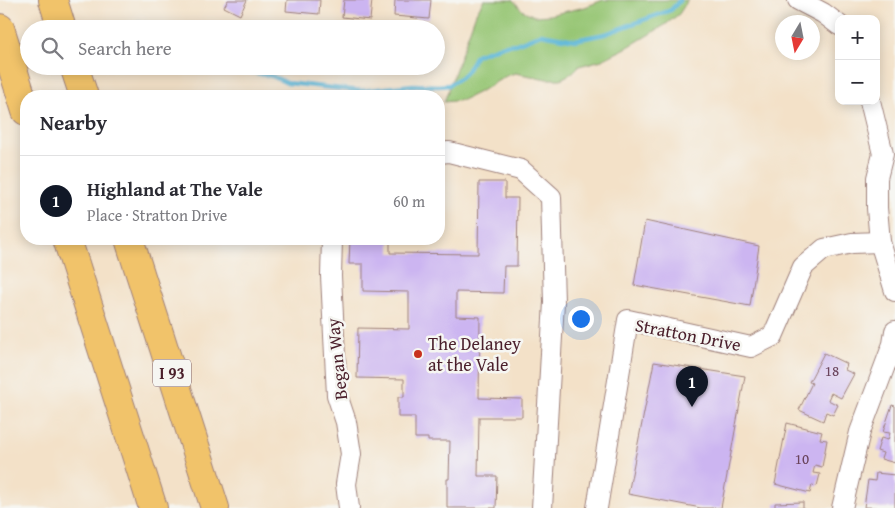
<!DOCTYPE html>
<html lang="en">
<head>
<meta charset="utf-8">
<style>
  :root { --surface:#fff; --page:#f2f2f3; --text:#2b2b33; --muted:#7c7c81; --line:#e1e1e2; --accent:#111827 }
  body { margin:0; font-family:"Gentium Book Plus",serif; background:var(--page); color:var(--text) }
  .controls { position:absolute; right:15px; top:15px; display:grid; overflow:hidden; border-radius:10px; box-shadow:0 2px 12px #0003 }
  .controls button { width:45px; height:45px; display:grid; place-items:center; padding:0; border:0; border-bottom:1px solid var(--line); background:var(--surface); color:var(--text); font:25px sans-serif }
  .compass { position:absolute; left:775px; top:15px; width:45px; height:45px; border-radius:50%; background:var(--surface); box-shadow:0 2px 12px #0003; rotate:190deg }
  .you { position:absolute; left:580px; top:318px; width:18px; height:18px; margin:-12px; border:4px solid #fff; border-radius:50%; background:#1a73e8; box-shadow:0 0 0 8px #1a73e833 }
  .badge { display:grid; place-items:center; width:32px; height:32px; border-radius:50%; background:var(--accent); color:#fff; font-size:16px; font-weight:700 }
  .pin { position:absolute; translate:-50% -41px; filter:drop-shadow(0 1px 2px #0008) }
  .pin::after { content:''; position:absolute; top:26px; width:18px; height:15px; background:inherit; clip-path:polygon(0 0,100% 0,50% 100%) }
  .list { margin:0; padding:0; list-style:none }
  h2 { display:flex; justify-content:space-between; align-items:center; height:65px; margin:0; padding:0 20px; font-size:21px }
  h2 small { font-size:16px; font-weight:400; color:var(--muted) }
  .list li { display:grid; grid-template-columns:32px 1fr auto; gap:15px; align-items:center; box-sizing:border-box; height:90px; padding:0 20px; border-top:1px solid var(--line) }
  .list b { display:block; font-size:19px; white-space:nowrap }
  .list p { margin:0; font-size:16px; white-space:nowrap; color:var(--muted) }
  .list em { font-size:16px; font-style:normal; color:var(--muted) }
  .icon { flex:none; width:28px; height:28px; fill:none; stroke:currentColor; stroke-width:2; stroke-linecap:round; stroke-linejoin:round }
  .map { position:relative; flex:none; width:895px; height:508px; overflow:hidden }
  .search { position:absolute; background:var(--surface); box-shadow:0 2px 12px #0003; left:20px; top:20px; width:425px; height:55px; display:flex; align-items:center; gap:12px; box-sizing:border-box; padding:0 18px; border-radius:28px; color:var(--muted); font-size:19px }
  .panel { position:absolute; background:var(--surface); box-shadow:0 2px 12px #0003; left:20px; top:90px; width:425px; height:155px; border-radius:20px }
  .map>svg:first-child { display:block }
</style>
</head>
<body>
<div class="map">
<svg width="895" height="508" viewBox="0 0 895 508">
  <rect width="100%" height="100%" fill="#f6f6f2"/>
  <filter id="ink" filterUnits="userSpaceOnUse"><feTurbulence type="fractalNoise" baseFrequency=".02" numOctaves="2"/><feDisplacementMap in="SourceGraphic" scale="10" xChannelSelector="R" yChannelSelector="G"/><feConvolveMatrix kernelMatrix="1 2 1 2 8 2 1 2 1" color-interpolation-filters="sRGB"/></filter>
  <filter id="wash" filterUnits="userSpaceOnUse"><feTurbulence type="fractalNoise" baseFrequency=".0096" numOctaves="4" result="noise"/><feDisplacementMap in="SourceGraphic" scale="20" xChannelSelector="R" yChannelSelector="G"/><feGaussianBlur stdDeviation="1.12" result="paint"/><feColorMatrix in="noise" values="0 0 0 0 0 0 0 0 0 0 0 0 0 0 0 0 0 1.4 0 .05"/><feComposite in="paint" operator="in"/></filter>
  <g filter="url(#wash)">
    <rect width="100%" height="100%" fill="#f3e1c8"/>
    <path fill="#97c675" stroke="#707250" d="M 484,0 L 513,0 L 522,10 L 534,16 L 550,15 L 585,7 L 603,0 L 688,0 L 679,14 L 665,25 L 628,47 L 602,60 L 579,66 L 572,73 L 561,79 L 547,79 L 515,73 L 506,76 L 483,90 L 463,100 L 444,102 L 476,13 Z"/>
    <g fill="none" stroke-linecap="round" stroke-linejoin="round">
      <g stroke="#59b5d7" stroke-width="4.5">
        <path d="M 139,23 L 148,29"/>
        <path d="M 236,66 L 256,73 L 272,76 L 287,83 L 361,91 L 413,85 L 438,86 L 449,85 L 461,77 L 467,71 L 476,55 L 505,45 L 516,44 L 541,34 L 575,40 L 605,34 L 671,10 L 680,0"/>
      </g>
    </g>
    <g id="blocks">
      <g fill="#ccb5f1">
        <path d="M 228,0 L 247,0 L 240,15 L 224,7 Z"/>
        <path d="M 287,0 L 320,0 L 319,14 L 286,11 Z"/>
        <path d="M 344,0 L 372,0 L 370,20 L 342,17 Z"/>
        <path d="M 395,0 L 431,0 L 429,19 L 394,16 Z"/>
        <path d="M 479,182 L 505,182 L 505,198 L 518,198 L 517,266 L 504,266 L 503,293 L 456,292 L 456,316 L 480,317 L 479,398 L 522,399 L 522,417 L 479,417 L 478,476 L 497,476 L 496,508 L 447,508 L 447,479 L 449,479 L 450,441 L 428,441 L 428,438 L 415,438 L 415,417 L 398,417 L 398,397 L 404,397 L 404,379 L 357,378 L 358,328 L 409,329 L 409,292 L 363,291 L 363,264 L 349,264 L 350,239 L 390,239 L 390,253 L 478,254 Z"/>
        <path d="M 645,221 L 759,246 L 750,306 L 634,285 Z"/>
        <path d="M 824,353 L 847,364 L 845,370 L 854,374 L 841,398 L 831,393 L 828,400 L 838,405 L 833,415 L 826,412 L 823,421 L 799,410 L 812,383 L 809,382 Z"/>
        <path d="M 654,362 L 745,376 L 721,508 L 701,508 L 628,494 Z"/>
        <path d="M 892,405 L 895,406 L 895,463 L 881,459 L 883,453 L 877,451 L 881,438 L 888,440 L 890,433 L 883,432 Z"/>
        <path d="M 787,423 L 822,432 L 820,439 L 827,440 L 822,467 L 815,465 L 813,473 L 820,474 L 817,486 L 812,485 L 810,493 L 775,484 Z"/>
        <path d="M 876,473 L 895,475 L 895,508 L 864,507 L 868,480 L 875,481 Z"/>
        <path d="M 803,502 L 803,508 L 775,508 L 775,503 Z"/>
      </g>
    </g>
  </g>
  <g filter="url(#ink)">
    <use href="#blocks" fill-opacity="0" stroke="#9e807a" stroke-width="1"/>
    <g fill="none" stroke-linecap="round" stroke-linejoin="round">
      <defs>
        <g id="minor">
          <path d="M 798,0 L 823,13 L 839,25"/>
          <path d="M 870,101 L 883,154 L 877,178 L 877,208 L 880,242 L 895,291"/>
          <path d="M 439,153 L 449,152 L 521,170 L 551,197 L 554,302 L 542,508"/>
          <path d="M 332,239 L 331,276 L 337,395 L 346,422 L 351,454 L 346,484 L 349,508"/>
          <path d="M 597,508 L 628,320 L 751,347 L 773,336 L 803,267 L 824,249 L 852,243 L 880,242"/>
          <path d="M 842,508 L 860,432 L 893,344 L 895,331"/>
        </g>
        <g id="highway">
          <path d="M 53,0 L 62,29"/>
          <path d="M 0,28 L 26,111"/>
          <path d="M 74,66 L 84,96"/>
          <path d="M 67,239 L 153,508"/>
          <path d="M 129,239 L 215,508"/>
        </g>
      </defs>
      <use href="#minor" stroke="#9e807a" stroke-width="22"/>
      <use href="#highway" stroke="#9e807a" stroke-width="30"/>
      <use href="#minor" stroke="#fff" stroke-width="20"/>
      <use href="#highway" stroke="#f1c36a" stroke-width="28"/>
    </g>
  </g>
  <circle fill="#c8321e" stroke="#f6f6f2" stroke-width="2" cx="418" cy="354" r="5"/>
  <g text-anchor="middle" stroke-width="5" stroke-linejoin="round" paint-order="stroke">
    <g font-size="15" fill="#6a445c">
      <text x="832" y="376">18</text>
      <text x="802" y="464">10</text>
    </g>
    <rect fill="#f6f6f2" stroke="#7e6067" stroke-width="1" x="153" y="359.5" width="38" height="27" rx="4"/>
    <g font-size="16" font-weight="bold" fill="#4a1f2b">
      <text x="172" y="379">I 93</text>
    </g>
    <g font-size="18" fill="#4a1f2b" stroke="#f6f6f2">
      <text transform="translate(688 335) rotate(11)" y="6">Stratton Drive</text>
      <text transform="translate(337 359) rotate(-96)" y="6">Began Way</text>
    </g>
    <g font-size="18" fill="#4a1f2b" stroke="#f6f6f2" text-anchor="start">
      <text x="428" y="350">The Delaney<tspan x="428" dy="21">at the Vale</tspan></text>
    </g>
  </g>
</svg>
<div class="controls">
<button>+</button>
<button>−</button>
</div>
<svg class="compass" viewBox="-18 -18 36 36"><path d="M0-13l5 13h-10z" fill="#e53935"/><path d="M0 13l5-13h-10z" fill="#7c7c81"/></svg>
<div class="you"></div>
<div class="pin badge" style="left:692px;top:407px">1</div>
<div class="search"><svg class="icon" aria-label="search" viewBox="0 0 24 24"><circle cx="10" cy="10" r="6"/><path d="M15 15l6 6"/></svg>Search here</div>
<section class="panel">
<h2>Nearby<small></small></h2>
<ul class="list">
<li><span class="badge">1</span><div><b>Highland at The Vale</b><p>Place · Stratton Drive</p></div><em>60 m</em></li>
</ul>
</section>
</div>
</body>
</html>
